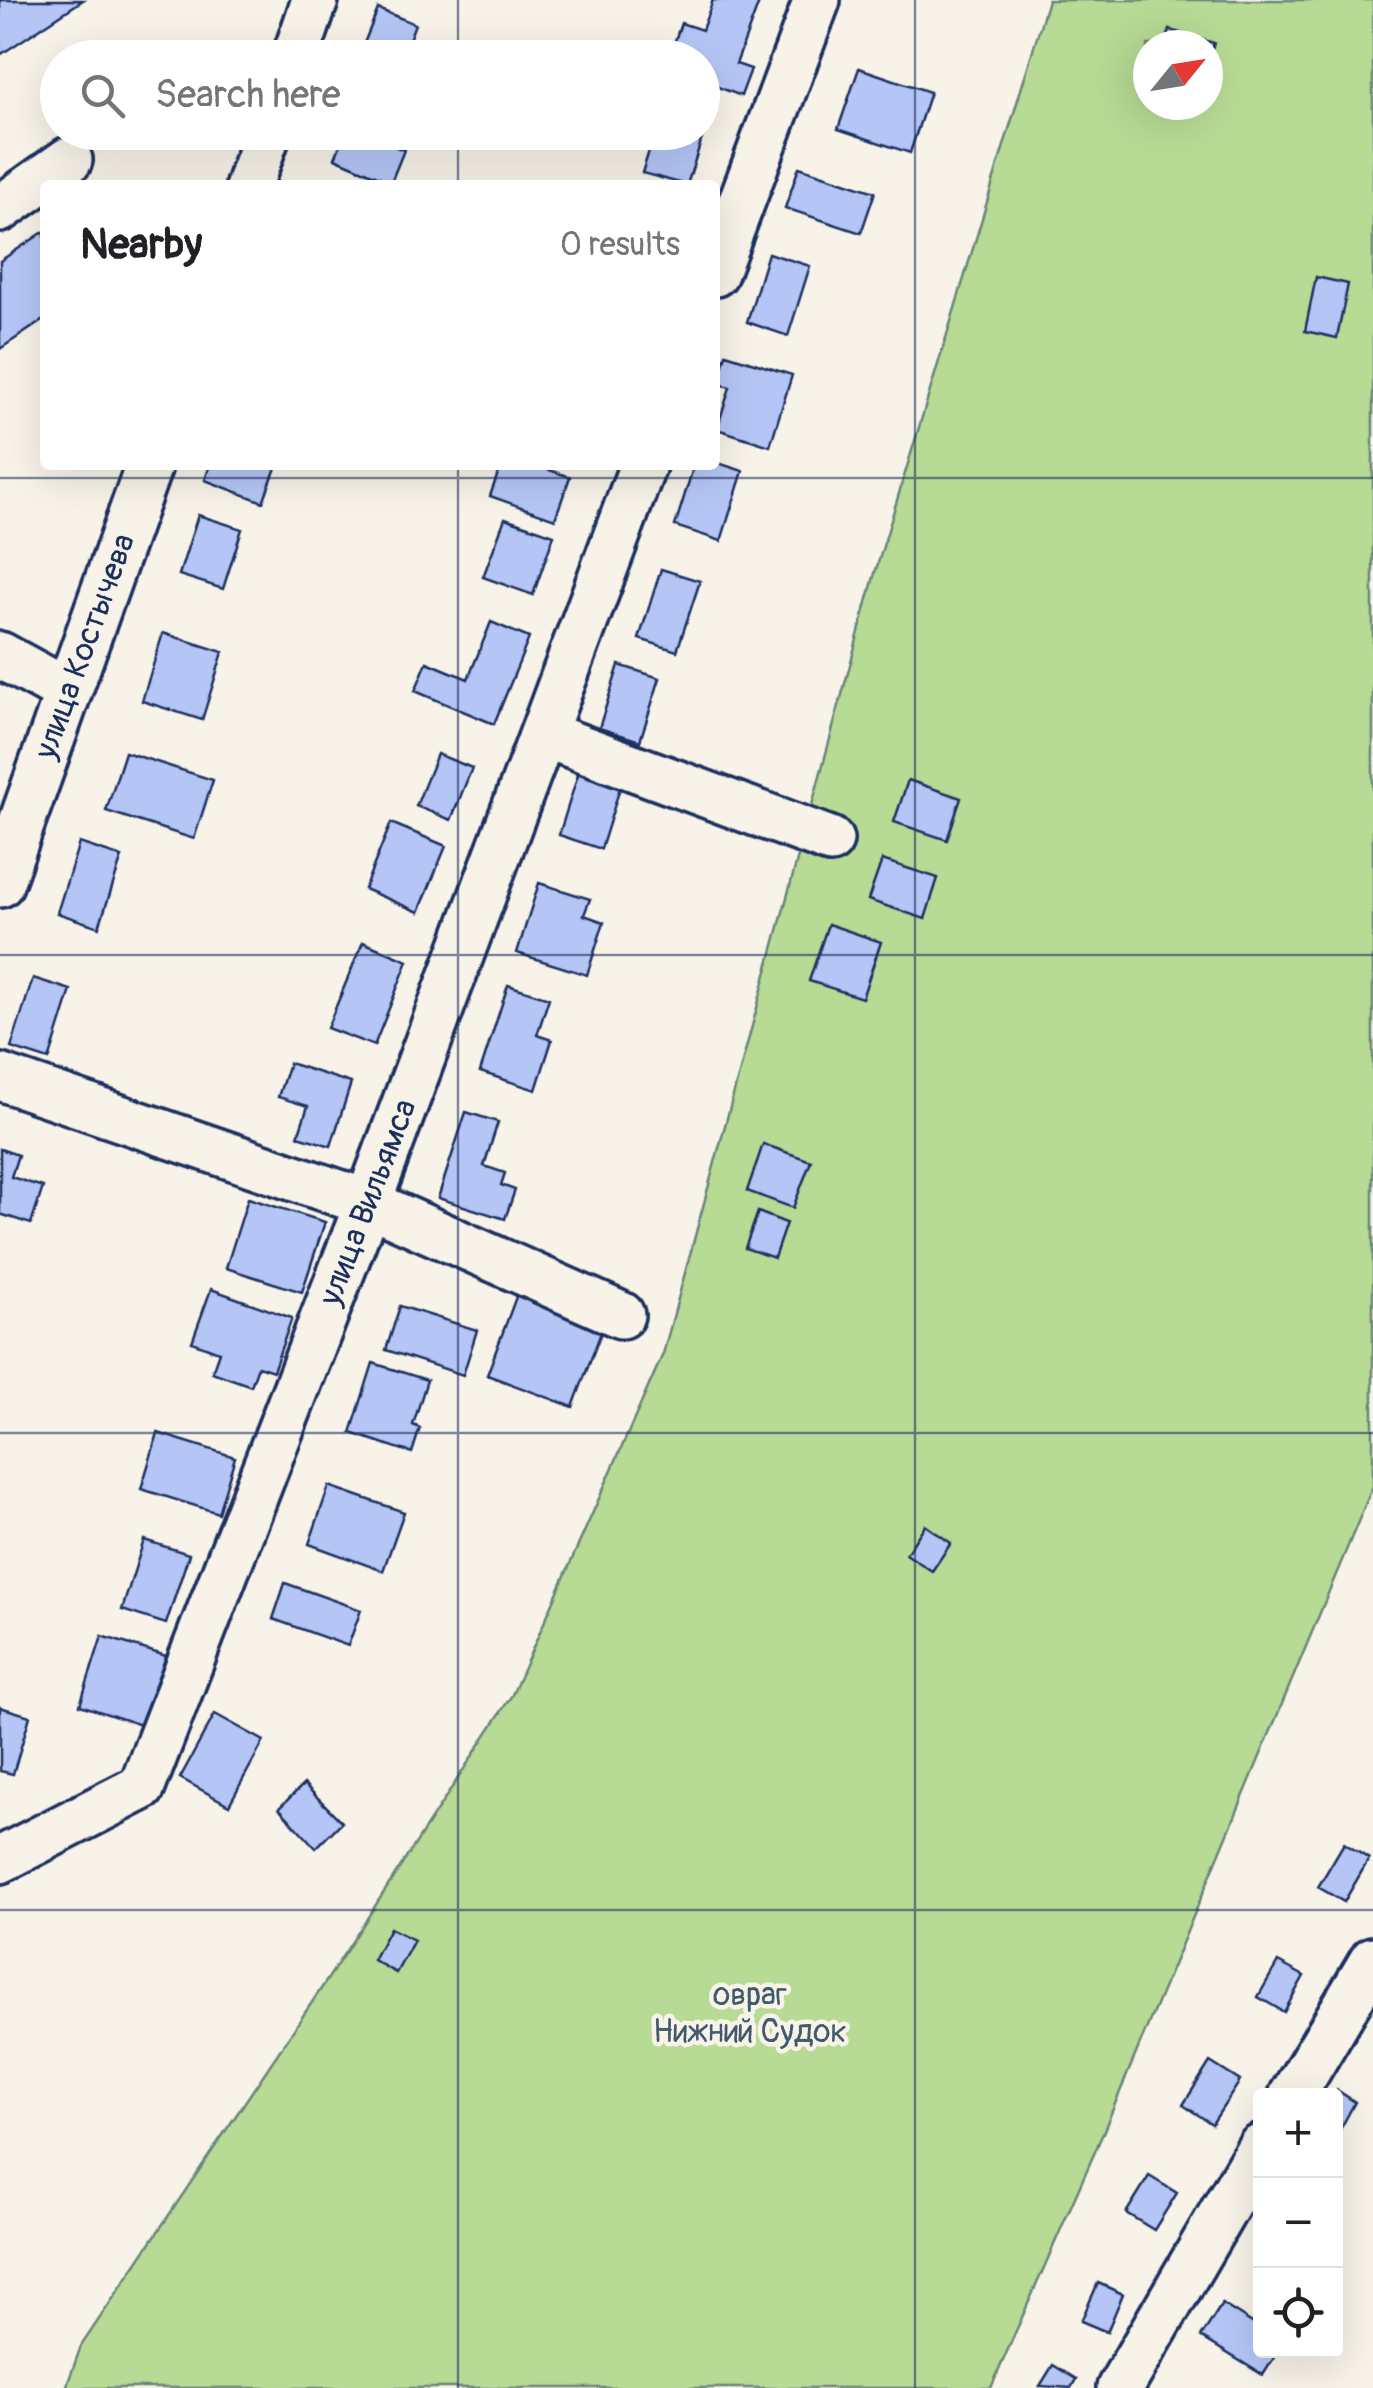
<!DOCTYPE html>
<html lang="en">
<head>
<meta charset="utf-8">
<style>
  :root { --surface:#fff; --page:#f6f6f6; --text:#202124; --muted:#757577; --line:#e0e0e0 }
  body { margin:0; font-family:Pangolin,sans-serif; background:var(--page); color:var(--text) }
  .controls { position:absolute; right:30px; bottom:30px; display:grid; overflow:hidden; border-radius:10px; box-shadow:0 10px 40px #0002 }
  .controls button { width:90px; height:90px; display:grid; place-items:center; padding:0; border:0; border-bottom:2px solid var(--line); background:var(--surface); color:var(--text); font:50px sans-serif }
  .compass { position:absolute; left:1133px; top:30px; width:90px; height:90px; border-radius:50%; background:var(--surface); box-shadow:0 10px 40px #0002; rotate:60deg }
  .list { margin:0; padding:0; list-style:none }
  h2 { display:flex; justify-content:space-between; align-items:center; height:130px; margin:0; padding:0 40px; font-size:42px }
  h2 small { font-size:32px; font-weight:400; color:var(--muted) }
  .icon { flex:none; width:55px; height:55px; fill:none; stroke:currentColor; stroke-width:2; stroke-linecap:round; stroke-linejoin:round }
  .map { position:relative; flex:none; width:1373px; height:2388px; overflow:hidden }
  .search { position:absolute; background:var(--surface); box-shadow:0 10px 40px #0002; left:40px; top:40px; width:680px; height:110px; display:flex; align-items:center; gap:25px; box-sizing:border-box; padding:0 35px; border-radius:55px; color:var(--muted); font-size:38px }
  .panel { position:absolute; background:var(--surface); box-shadow:0 10px 40px #0002; left:40px; top:180px; width:680px; height:290px; border-radius:10px }
  .map>svg:first-child { display:block }
</style>
</head>
<body>
<div class="map">
<svg width="1373" height="2388" viewBox="0 0 1373 2388">
  <rect width="100%" height="100%" fill="#f7f3e8"/>
  <filter id="ink" filterUnits="userSpaceOnUse"><feTurbulence type="fractalNoise" baseFrequency=".01" numOctaves="2"/><feDisplacementMap in="SourceGraphic" scale="20" xChannelSelector="R" yChannelSelector="G"/><feConvolveMatrix kernelMatrix="1 2 1 2 8 2 1 2 1" color-interpolation-filters="sRGB"/></filter>
  <g filter="url(#ink)">
    <path fill="#b7da94" stroke="#698479" stroke-width="2.5" fill-rule="evenodd" d="M 1048,0 L 1373,0 L 1373,1486 L 1097,2147 L 991,2388 L 66,2388 L 81,2346 L 329,1977 L 512,1695 L 663,1354 L 875,573 ZM 1148,45 L 1208,45 L 1208,105 L 1148,105 Z"/>
    <g fill="#b5c6f6" stroke="#1b2f5e" stroke-width="2.5">
      <path d="M 0,0 L 83,0 L 0,55 Z"/>
      <path d="M 713,0 L 760,0 L 736,64 L 751,69 L 741,96 L 702,81 L 702,58 L 669,58 L 681,23 L 702,30 Z"/>
      <path d="M 378,9 L 415,24 L 402,58 L 358,58 Z"/>
      <path d="M 1170,30 L 1214,43 L 1208,62 L 1208,45 L 1165,45 Z"/>
      <path d="M 859,68 L 930,92 L 910,153 L 838,129 Z"/>
      <path d="M 346,132 L 382,132 L 379,140 L 404,150 L 391,182 L 335,158 Z"/>
      <path d="M 655,132 L 704,132 L 687,185 L 642,173 Z"/>
      <path d="M 799,167 L 875,192 L 861,233 L 785,208 Z"/>
      <path d="M 45,231 L 45,319 L 0,349 L 0,261 Z"/>
      <path d="M 768,253 L 810,266 L 788,336 L 747,322 Z"/>
      <path d="M 1316,277 L 1348,284 L 1337,338 L 1305,331 Z"/>
      <path d="M 726,354 L 792,375 L 770,446 L 717,429 L 730,387 L 717,383 Z"/>
      <path d="M 715,462 L 743,471 L 721,541 L 675,526 L 694,465 L 715,465 Z"/>
      <path d="M 210,465 L 277,465 L 263,502 L 205,480 Z"/>
      <path d="M 501,465 L 535,465 L 570,477 L 555,519 L 490,496 Z"/>
      <path d="M 198,515 L 242,529 L 223,589 L 179,575 Z"/>
      <path d="M 505,518 L 554,535 L 533,595 L 483,577 Z"/>
      <path d="M 661,569 L 700,581 L 677,651 L 639,639 Z"/>
      <path d="M 491,622 L 529,638 L 494,724 L 415,691 L 427,662 L 468,679 Z"/>
      <path d="M 163,633 L 223,652 L 202,720 L 142,701 Z"/>
      <path d="M 619,665 L 660,678 L 640,741 L 599,728 Z"/>
      <path d="M 125,752 L 213,780 L 194,839 L 106,811 Z"/>
      <path d="M 437,754 L 472,768 L 451,820 L 416,806 Z"/>
      <path d="M 581,765 L 623,778 L 601,849 L 559,835 Z"/>
      <path d="M 908,780 L 961,798 L 947,840 L 894,822 Z"/>
      <path d="M 391,823 L 446,846 L 419,912 L 364,889 Z"/>
      <path d="M 79,843 L 122,857 L 99,927 L 57,913 Z"/>
      <path d="M 882,860 L 938,878 L 925,919 L 868,900 Z"/>
      <path d="M 539,883 L 590,899 L 584,915 L 604,922 L 587,975 L 517,953 Z"/>
      <path d="M 828,924 L 881,942 L 862,998 L 809,981 Z"/>
      <path d="M 363,942 L 408,961 L 374,1046 L 327,1028 Z"/>
      <path d="M 33,978 L 71,990 L 49,1060 L 11,1048 Z"/>
      <path d="M 508,985 L 549,998 L 537,1035 L 552,1040 L 536,1090 L 480,1072 Z"/>
      <path d="M 289,1063 L 351,1083 L 331,1146 L 298,1136 L 308,1106 L 278,1097 Z"/>
      <path d="M 466,1112 L 498,1122 L 484,1166 L 505,1173 L 501,1185 L 515,1190 L 505,1219 L 438,1198 Z"/>
      <path d="M 763,1144 L 811,1161 L 793,1208 L 747,1191 Z"/>
      <path d="M 0,1149 L 18,1155 L 11,1177 L 43,1187 L 31,1224 L 0,1214 Z"/>
      <path d="M 248,1198 L 325,1222 L 302,1292 L 226,1268 Z"/>
      <path d="M 758,1212 L 786,1223 L 774,1258 L 745,1248 Z"/>
      <path d="M 211,1289 L 292,1318 L 273,1371 L 258,1366 L 251,1386 L 212,1372 L 219,1352 L 192,1342 Z"/>
      <path d="M 517,1294 L 603,1327 L 573,1407 L 487,1375 Z"/>
      <path d="M 400,1306 L 477,1330 L 463,1375 L 386,1350 Z"/>
      <path d="M 373,1363 L 427,1380 L 413,1425 L 420,1428 L 412,1453 L 351,1433 Z"/>
      <path d="M 158,1433 L 235,1457 L 218,1513 L 141,1489 Z"/>
      <path d="M 329,1486 L 404,1512 L 383,1571 L 309,1544 Z"/>
      <path d="M 925,1525 L 951,1543 L 932,1571 L 906,1554 Z"/>
      <path d="M 144,1540 L 189,1554 L 166,1624 L 122,1610 Z"/>
      <path d="M 285,1583 L 361,1610 L 348,1646 L 273,1619 Z"/>
      <path d="M 102,1636 L 179,1660 L 156,1730 L 80,1705 Z"/>
      <path d="M 0,1707 L 30,1716 L 13,1774 L 0,1771 Z"/>
      <path d="M 215,1714 L 264,1741 L 229,1805 L 180,1778 Z"/>
      <path d="M 304,1784 L 342,1822 L 316,1848 L 279,1808 Z"/>
      <path d="M 1344,1843 L 1369,1859 L 1344,1902 L 1318,1887 Z"/>
      <path d="M 390,1928 L 414,1940 L 396,1973 L 373,1960 Z"/>
      <path d="M 1278,1962 L 1304,1976 L 1284,2012 L 1258,1997 Z"/>
      <path d="M 1210,2062 L 1240,2081 L 1212,2124 L 1183,2105 Z"/>
      <path d="M 1337,2090 L 1355,2102 L 1336,2137 L 1334,2096 Z"/>
      <path d="M 1149,2176 L 1177,2193 L 1154,2230 L 1126,2213 Z"/>
      <path d="M 1098,2283 L 1123,2294 L 1107,2332 L 1081,2321 Z"/>
      <path d="M 1222,2304 L 1260,2328 L 1260,2350 L 1279,2350 L 1263,2375 L 1201,2337 Z"/>
      <path d="M 1053,2365 L 1076,2379 L 1071,2388 L 1040,2386 Z"/>
    </g>
    <g fill="none" stroke-linecap="round" stroke-linejoin="round">
      <defs>
        <g id="minor">
          <path d="M 295,58 L 315,0"/>
          <path d="M 249,185 L 268,132"/>
          <path d="M 0,209 L 69,160"/>
          <path d="M 715,273 L 817,0"/>
          <path d="M 0,655 L 68,692"/>
          <path d="M 543,734 L 830,840"/>
          <path d="M 0,884 L 149,465"/>
          <path d="M 0,1077 L 368,1203 L 621,1315"/>
          <path d="M 0,1860 L 142,1787 L 368,1203 L 643,465"/>
          <path d="M 1292,2096 L 1373,1960"/>
          <path d="M 1120,2388 L 1260,2148"/>
        </g>
      </defs>
      <use href="#minor" stroke="#1b2f5e" stroke-width="52"/>
      <use href="#minor" stroke="#f7f3e8" stroke-width="45"/>
    </g>
  </g>
  <path fill="none" stroke="#1b2f5e" stroke-width="2.5" stroke-opacity="0.55" d="M 458,0 L 458,58M 915,0 L 915,2388M 458,132 L 458,185M 458,465 L 458,2388M 0,478 L 1373,478M 0,955 L 1373,955M 0,1433 L 1373,1433M 0,1910 L 1373,1910"/>
  <g text-anchor="middle" stroke-width="9" stroke-linejoin="round" paint-order="stroke">
    <g font-size="32" fill="#1b2f5e" stroke="#f7f3e8">
      <text transform="translate(84 646) rotate(-70)" y="11">улица Костычева</text>
      <text transform="translate(367 1202) rotate(-69)" y="11">улица Вильямса</text>
    </g>
    <g font-size="32" fill="#425a6c" stroke="#f7f3e8">
      <text x="750" y="2005">овраг<tspan x="750" dy="37">Нижний Судок</tspan></text>
    </g>
  </g>
</svg>
<div class="controls">
<button>+</button>
<button>−</button>
<button><svg class="icon" aria-label="locate" viewBox="0 0 24 24"><circle cx="12" cy="12" r="6"/><path d="M12 2v4M12 18v4M2 12h4M18 12h4"/></svg></button>
</div>
<svg class="compass" viewBox="-18 -18 36 36"><path d="M0-13l5 13h-10z" fill="#e53935"/><path d="M0 13l5-13h-10z" fill="#757577"/></svg>
<div class="search"><svg class="icon" aria-label="search" viewBox="0 0 24 24"><circle cx="10" cy="10" r="6"/><path d="M15 15l6 6"/></svg>Search here</div>
<section class="panel">
<h2>Nearby<small>0 results</small></h2>
<ul class="list">
</ul>
</section>
</div>
</body>
</html>
